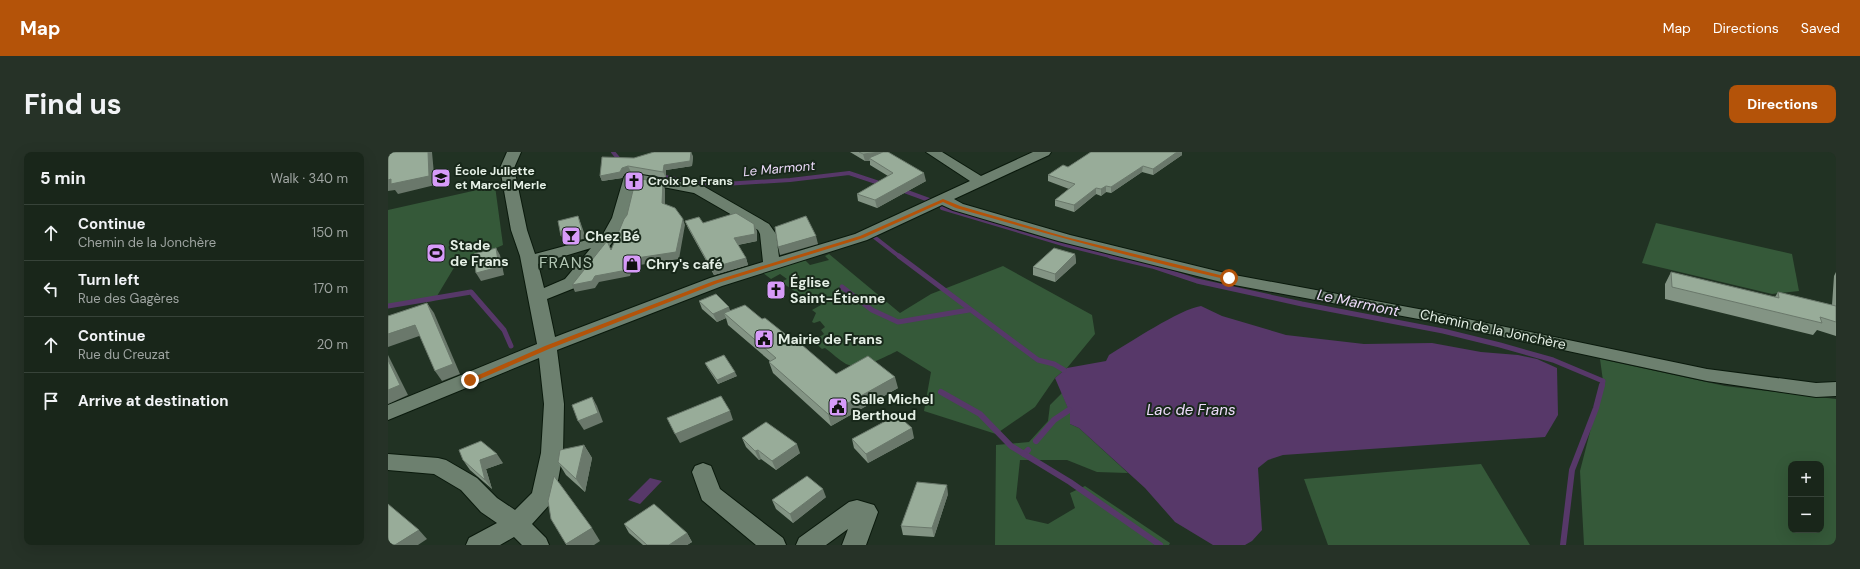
<!DOCTYPE html>
<html lang="en">
<head>
<meta charset="utf-8">
<style>
  :root { --surface:#19261a; --page:#263227; --text:#f1f3f6; --muted:#9fa5a2; --line:#374339; --accent:#b45309 }
  body { margin:0; font-family:"DM Sans",sans-serif; background:var(--page); color:var(--text) }
  .controls { position:absolute; right:12px; bottom:12px; display:grid; overflow:hidden; border-radius:8px; box-shadow:0 4px 16px #0002 }
  .controls button { width:36px; height:36px; display:grid; place-items:center; padding:0; border:0; border-bottom:1px solid var(--line); background:var(--surface); color:var(--text); font:20px sans-serif }
  .stop { position:absolute; width:12px; height:12px; margin:-9px; border:3px solid #b45309; border-radius:50%; background:#fff }
  .stop.end { background:#b45309; border-color:#fff; box-shadow:0 1px 4px #0008 }
  .list { margin:0; padding:0; list-style:none }
  h2 { display:flex; justify-content:space-between; align-items:center; height:52px; margin:0; padding:0 16px; font-size:17px }
  h2 small { font-size:13px; font-weight:400; color:var(--muted) }
  .list li { display:grid; grid-template-columns:26px 1fr auto; gap:12px; align-items:center; box-sizing:border-box; height:56px; padding:0 16px; border-top:1px solid var(--line) }
  .list b { display:block; font-size:15px; white-space:nowrap }
  .list p { margin:0; font-size:13px; white-space:nowrap; color:var(--muted) }
  .list em { font-size:13px; font-style:normal; color:var(--muted) }
  .icon { flex:none; width:22px; height:22px; fill:none; stroke:currentColor; stroke-width:2; stroke-linecap:round; stroke-linejoin:round }
  .map { position:relative; flex:none; width:1448px; height:393px; overflow:hidden; border-radius:8px }
  header { display:flex; align-items:center; gap:24px; box-sizing:border-box; height:56px; padding:0 20px; background:var(--accent); color:#fff }
  header strong { font-size:19px }
  nav { display:flex; gap:22px; margin-inline-start:auto; font-size:14px }
  .intro { display:flex; align-items:center; justify-content:space-between; box-sizing:border-box; height:96px; padding:0 24px }
  h1 { margin:0; font-size:28px }
  .button { padding:10px 18px; border-radius:8px; background:var(--accent); color:#fff; font-size:14px; font-weight:700 }
  main { display:flex; gap:24px; padding:0 24px }
  aside { flex:1; background:var(--surface); border-radius:8px; box-shadow:0 4px 16px #0002 }
  .map>svg:first-child { display:block }
</style>
</head>
<body>
<header>
<strong>Map</strong>
<nav><a>Map</a><a>Directions</a><a>Saved</a></nav>
</header>
<div class="intro"><h1>Find us</h1><a class="button">Directions</a></div>
<main>
<aside>
<h2>5 min<small>Walk · 340 m</small></h2>
<ul class="list">
<li><svg class="icon" aria-label="ahead" viewBox="0 0 24 24"><path d="M12 20V5M6 11l6-6 6 6"/></svg><div><b>Continue</b><p>Chemin de la Jonchère</p></div><em>150 m</em></li>
<li><svg class="icon" aria-label="left" viewBox="0 0 24 24"><path d="M17 20v-9H6M10 6l-5 5 5 5"/></svg><div><b>Turn left</b><p>Rue des Gagères</p></div><em>170 m</em></li>
<li><svg class="icon" aria-label="ahead" viewBox="0 0 24 24"><path d="M12 20V5M6 11l6-6 6 6"/></svg><div><b>Continue</b><p>Rue du Creuzat</p></div><em>20 m</em></li>
<li><svg class="icon" aria-label="arrive" viewBox="0 0 24 24"><path d="M6 21V4h12l-3 4 3 4H6"/></svg><div><b>Arrive at destination</b></div></li>
</ul>
</aside>
<div class="map">
<svg width="1448" height="393" viewBox="0 0 1448 393">
  <rect width="100%" height="100%" fill="#213223"/>
  <g fill="#355939" fill-rule="evenodd">
    <path d="M 107,34 L 115,93 L 67,114 L 46,149 L 0,155 L 0,58 Z"/>
    <path d="M 1268,71 L 1404,102 L 1411,139 L 1384,142 L 1254,111 Z"/>
    <path d="M 441,102 L 512,161 L 543,142 L 615,114 L 704,163 L 707,182 L 679,216 L 667,226 L 647,255 L 608,282 L 536,259 L 543,220 L 509,199 C 497,205 472,219 458,212 C 451,208 444,201 437,196 L 434,197 L 424,188 L 425,185 L 428,187 L 436,182 L 433,178 L 437,175 L 432,169 L 426,171 L 424,170 L 428,161 L 424,158 L 433,153 L 433,150 L 421,143 L 414,144 L 393,130 L 399,127 L 392,122 L 383,127 L 375,121 L 417,108 L 422,113 L 441,108 L 437,104 Z"/>
    <path d="M 1212,207 L 1337,234 L 1448,247 L 1448,393 L 1196,393 L 1192,319 L 1215,229 ZM 1403,312 L 1433,312 L 1433,378 L 1403,378 Z"/>
    <path d="M 674,241 L 682,261 L 682,272 L 691,276 L 740,321 L 709,320 L 679,308 L 632,308 L 628,346 L 638,367 L 660,372 L 687,356 L 682,341 L 697,334 L 782,391 L 781,393 L 607,393 L 608,293 L 641,290 L 660,269 L 662,253 Z"/>
    <path d="M 1093,312 L 1142,393 L 940,393 L 916,327 Z"/>
  </g>
  <g fill="#573869">
    <path d="M 813,154 L 834,164 L 898,183 L 976,192 L 1044,191 L 1093,200 L 1130,203 L 1149,207 L 1169,216 L 1170,263 L 1157,285 L 895,303 L 880,308 L 870,316 L 874,378 L 864,389 L 857,393 L 825,393 L 787,370 L 757,336 L 691,276 L 682,272 L 682,261 L 667,226 L 679,216 L 718,209 L 721,203 C 741,191 792,157 813,154 Z"/>
    <path d="M 262,326 L 274,329 L 252,352 L 240,348 Z"/>
  </g>
  <g fill="none" stroke-linecap="round" stroke-linejoin="round">
    <g stroke="#573869" stroke-width="4">
      <path d="M 225,0 L 234,11"/>
      <path d="M 272,24 L 302,30 L 336,32 L 402,28 L 461,21 L 494,32"/>
      <path d="M 511,37 L 541,48"/>
      <path d="M 554,56 L 678,93 L 726,105"/>
      <path d="M 485,84 L 512,105"/>
    </g>
    <g stroke="#573869" stroke-width="5">
      <path d="M 511,104 L 650,208 L 666,212 L 676,218"/>
      <path d="M 722,104 L 764,114 L 809,129 L 914,152 L 1055,179 L 1112,193 L 1165,208 L 1215,229 L 1214,234"/>
      <path d="M 454,135 L 484,158 L 510,170 L 581,158"/>
      <path d="M 0,154 L 83,140 L 116,178 L 123,194"/>
    </g>
    <g stroke="#573869" stroke-width="6">
      <path d="M 553,240 L 592,262 L 623,294 L 636,302 L 640,298"/>
      <path d="M 648,289 L 666,268 L 681,258"/>
      <path d="M 636,302 L 682,330 L 772,393"/>
      <path d="M 1175,393 L 1184,318 L 1208,256 L 1214,233"/>
    </g>
    <defs>
      <g id="minor">
        <path d="M 119,0 L 133,0 L 126,16 L 139,78 L 147,102 L 214,84 L 224,66 L 236,25 L 238,22 L 243,21 L 315,34 L 381,72 L 388,82 L 391,105 L 467,82 L 582,29 L 538,0 L 554,0 L 593,24 L 645,0 L 663,0 L 661,3 L 566,47 L 575,52 L 682,83 L 841,122 L 1036,158 L 1319,217 L 1428,231 L 1448,230 L 1448,244 L 1428,245 L 1319,229 L 1036,168 L 841,132 L 670,89 L 565,58 L 554,53 L 479,88 L 334,134 L 169,198 L 176,252 L 175,301 L 167,345 L 163,351 L 144,372 L 158,386 L 161,393 L 134,393 L 126,385 L 112,393 L 78,393 L 81,386 L 109,371 L 93,360 L 73,338 L 46,322 L 0,318 L 0,302 L 50,306 L 58,308 L 89,326 L 109,346 L 127,358 L 144,341 L 153,301 L 156,252 L 151,206 L 0,268 L 0,253 L 149,192 L 132,104 L 123,78 L 112,16 ZM 249,30 L 306,41 L 370,78 L 372,82 L 375,110 L 322,126 L 167,185 L 159,147 L 189,135 L 231,82 L 240,66 ZM 203,96 L 177,127 L 156,136 L 150,112 Z"/>
        <path d="M 315,311 L 323,314 L 332,337 L 395,386 L 398,393 L 368,393 L 314,348 L 304,320 L 307,314 Z"/>
        <path d="M 469,348 L 486,353 L 490,360 L 478,393 L 454,393 L 460,377 L 438,393 L 408,393 L 411,386 L 461,350 Z"/>
      </g>
    </defs>
    <use href="#minor" stroke="#0a190c" stroke-width="2"/>
    <use href="#minor" fill="#6d806f" fill-rule="evenodd"/>
  </g>
  <g fill="#839484">
    <path d="M 462,0 L 500,0 L 538,29 L 489,56 L 470,49 L 469,42 L 500,24 L 482,13 L 482,9 L 477,9 Z"/>
    <path d="M 703,0 L 794,0 L 794,3 L 765,23 L 754,20 L 723,41 L 718,40 L 713,44 L 708,42 L 686,60 L 667,54 L 667,48 L 681,37 L 660,29 L 660,23 L 680,15 Z"/>
    <path d="M 305,4 L 304,14 L 278,18 L 278,26 L 243,20 L 237,21 L 234,26 L 214,29 L 212,24 L 246,6 Z"/>
    <path d="M 297,69 L 369,79 L 369,89 L 350,93 L 358,106 L 360,113 L 326,123 L 300,76 Z"/>
    <path d="M 687,102 L 688,111 L 667,130 L 645,123 L 645,115 Z"/>
    <path d="M 1283,120 L 1387,145 L 1390,140 L 1444,153 L 1446,124 L 1448,120 L 1448,184 L 1429,178 L 1425,183 L 1277,147 L 1277,132 Z"/>
    <path d="M 311,149 L 342,159 L 374,167 L 412,194 L 448,222 L 510,236 L 443,274 L 385,221 L 381,210 L 382,209 L 340,173 L 338,166 L 329,170 L 314,157 Z"/>
    <path d="M 317,211 L 349,224 L 330,232 L 319,215 Z"/>
    <path d="M 354,286 L 412,301 L 388,318 L 373,307 L 371,308 L 358,295 Z"/>
    <path d="M 526,286 L 480,311 L 466,296 L 464,287 Z"/>
    <path d="M 196,293 L 204,306 L 197,340 L 178,323 L 170,310 Z"/>
    <path d="M 75,308 L 115,311 L 98,317 L 104,337 L 82,318 Z"/>
    <path d="M 560,342 L 546,385 L 515,383 L 513,374 Z"/>
    <path d="M 438,345 L 405,371 L 388,357 L 384,348 Z"/>
    <path d="M 236,372 L 299,381 L 304,390 L 299,393 L 255,393 L 241,381 Z"/>
  </g>
  <g fill="#6a786b">
    <path d="M 40,0 L 44,0 L 47,33 L 10,42 L 7,38 L 0,39 L 0,28 Z"/>
    <path d="M 303,0 L 305,4 L 304,14 L 278,18 L 278,26 L 275,20 L 276,13 Z"/>
    <path d="M 493,0 L 496,0 L 481,6 L 482,9 L 477,9 L 475,2 Z"/>
    <path d="M 789,0 L 794,0 L 794,3 L 765,23 L 765,17 Z"/>
    <path d="M 240,14 L 243,20 L 237,21 L 234,26 L 214,29 L 212,24 Z"/>
    <path d="M 755,14 L 754,20 L 723,41 L 723,35 Z"/>
    <path d="M 536,21 L 538,29 L 489,56 L 487,48 Z"/>
    <path d="M 275,31 L 277,37 L 277,57 L 274,51 Z"/>
    <path d="M 718,34 L 718,40 L 713,44 L 713,37 Z"/>
    <path d="M 708,36 L 708,42 L 686,60 L 686,53 Z"/>
    <path d="M 190,64 L 193,72 L 198,86 L 178,92 L 173,84 Z"/>
    <path d="M 295,67 L 297,73 L 291,107 L 245,114 L 242,124 L 211,130 L 207,136 L 187,140 L 184,133 L 207,124 L 242,107 Z"/>
    <path d="M 366,72 L 369,79 L 369,89 L 349,93 L 346,86 Z"/>
    <path d="M 428,84 L 430,92 L 392,103 L 390,95 Z"/>
    <path d="M 108,96 L 112,103 L 116,123 L 93,129 L 88,121 Z"/>
    <path d="M 687,102 L 688,111 L 667,130 L 667,122 Z"/>
    <path d="M 358,106 L 360,113 L 326,123 L 323,116 Z"/>
    <path d="M 39,151 L 46,161 L 72,222 L 54,229 L 47,219 Z"/>
    <path d="M 341,155 L 344,164 L 336,161 L 338,166 L 329,170 L 325,162 Z"/>
    <path d="M 27,173 L 34,183 L 0,195 L 0,182 Z"/>
    <path d="M 0,203 L 20,243 L 0,252 Z"/>
    <path d="M 347,220 L 349,224 L 330,232 L 329,228 Z"/>
    <path d="M 507,225 L 510,236 L 443,274 L 440,262 Z"/>
    <path d="M 204,245 L 209,254 L 215,270 L 196,278 L 190,269 Z"/>
    <path d="M 342,259 L 345,268 L 292,291 L 287,282 Z"/>
    <path d="M 524,276 L 526,286 L 480,311 L 478,302 Z"/>
    <path d="M 409,292 L 412,301 L 388,318 L 384,309 Z"/>
    <path d="M 196,293 L 204,306 L 197,340 L 188,327 Z"/>
    <path d="M 370,298 L 373,307 L 371,308 L 367,299 Z"/>
    <path d="M 109,302 L 115,311 L 98,317 L 104,337 L 97,328 L 92,308 Z"/>
    <path d="M 559,333 L 560,342 L 546,385 L 544,376 Z"/>
    <path d="M 435,337 L 438,345 L 405,371 L 402,362 Z"/>
    <path d="M 204,376 L 212,389 L 206,393 L 178,393 L 178,392 Z"/>
    <path d="M 31,378 L 39,387 L 30,393 L 7,393 Z"/>
    <path d="M 299,381 L 304,390 L 299,393 L 281,393 Z"/>
  </g>
  <g fill="#98ac99" stroke="#6a786b">
    <path d="M 5,0 L 40,0 L 41,24 L 3,32 L 3,27 L 0,28 L 0,1 Z"/>
    <path d="M 266,0 L 303,0 L 302,9 L 276,13 L 275,20 L 240,14 L 234,16 L 232,20 L 212,24 L 214,5 L 246,6 Z"/>
    <path d="M 471,0 L 493,0 L 475,2 Z"/>
    <path d="M 495,0 L 500,0 L 536,21 L 487,48 L 469,42 L 505,21 L 481,6 Z"/>
    <path d="M 703,0 L 789,0 L 765,17 L 755,14 L 723,35 L 718,34 L 713,37 L 708,36 L 686,53 L 667,48 L 687,32 L 660,23 L 675,13 L 680,15 Z"/>
    <path d="M 248,26 L 275,31 L 274,51 L 287,56 L 295,67 L 288,100 L 242,107 L 239,118 L 207,124 L 204,129 L 184,133 L 219,89 L 223,98 L 236,67 L 239,63 Z"/>
    <path d="M 348,61 L 366,72 L 367,82 L 346,86 L 358,106 L 323,116 L 297,69 L 311,65 L 315,71 Z"/>
    <path d="M 190,64 L 194,78 L 173,84 L 170,69 Z"/>
    <path d="M 418,64 L 428,84 L 390,95 L 387,75 Z"/>
    <path d="M 108,96 L 111,115 L 88,121 L 86,102 Z"/>
    <path d="M 666,96 L 687,102 L 667,122 L 645,115 Z"/>
    <path d="M 1283,120 L 1391,146 L 1390,140 L 1448,154 L 1448,170 L 1432,165 L 1434,171 L 1284,135 Z"/>
    <path d="M 328,142 L 341,155 L 325,162 L 311,149 Z"/>
    <path d="M 39,151 L 65,212 L 47,219 L 27,173 L 0,182 L 0,164 Z"/>
    <path d="M 357,153 L 374,167 L 377,166 L 412,194 L 414,193 L 448,222 L 480,204 L 507,225 L 440,262 L 381,210 L 388,206 L 336,161 Z"/>
    <path d="M 336,203 L 347,220 L 329,228 L 317,211 Z"/>
    <path d="M 0,208 L 12,233 L 0,238 Z"/>
    <path d="M 333,244 L 342,259 L 287,282 L 279,266 Z"/>
    <path d="M 204,245 L 210,261 L 190,269 L 184,253 Z"/>
    <path d="M 509,263 L 524,276 L 478,302 L 464,287 Z"/>
    <path d="M 378,270 L 409,292 L 384,309 L 370,298 L 367,299 L 354,286 Z"/>
    <path d="M 93,289 L 109,302 L 92,308 L 97,328 L 75,308 L 71,298 Z"/>
    <path d="M 196,293 L 188,327 L 170,310 L 172,298 Z"/>
    <path d="M 166,324 L 204,376 L 178,392 L 163,367 L 160,349 Z"/>
    <path d="M 419,324 L 435,337 L 402,362 L 384,348 Z"/>
    <path d="M 529,330 L 559,333 L 544,376 L 513,374 Z"/>
    <path d="M 0,352 L 31,378 L 7,393 L 0,393 Z"/>
    <path d="M 266,352 L 299,381 L 281,393 L 259,393 L 236,372 Z"/>
  </g>
  <path fill="#b45309" d="M 555,47 L 572,54 L 678,85 L 844,126 L 841,128 C 749,107 659,82 568,56 L 555,50 L 475,86 L 330,131 L 161,197 L 85,230 L 79,228 L 157,194 L 326,129 L 472,84 Z"/>
  <defs>
    <symbol id="school-square" viewBox="-11 -11 22 22"><rect x="-9" y="-9" width="18" height="18" rx="4" fill="#d79bf9" stroke="#18281a"/><path d="M0-5L7-2L0 1L-7-2ZM-4 1L0 2.5L4 1V4Q0 6-4 4Z" fill="#111"/></symbol>
    <symbol id="church-square" viewBox="-11 -11 22 22"><rect x="-9" y="-9" width="18" height="18" rx="4" fill="#d79bf9" stroke="#18281a"/><path d="M-1.2-6h2.4v3.5h3.3v2.4h-3.3V6h-2.4V-.1h-3.3v-2.4h3.3Z" fill="#111"/></symbol>
    <symbol id="bar-square" viewBox="-11 -11 22 22"><rect x="-9" y="-9" width="18" height="18" rx="4" fill="#d79bf9" stroke="#18281a"/><path d="M-6-5H6L.8 .8V4.5H3.5V6h-7V4.5H-.8V.8Z" fill="#111"/></symbol>
    <symbol id="stadium-square" viewBox="-11 -11 22 22"><rect x="-9" y="-9" width="18" height="18" rx="4" fill="#d79bf9" stroke="#18281a"/><path d="M0-5a6.5 5 0 1 0 0 10a6.5 5 0 1 0 0-10ZM-3.5-1.8h7v3.6h-7Z" fill="#111"/></symbol>
    <symbol id="shop-square" viewBox="-11 -11 22 22"><rect x="-9" y="-9" width="18" height="18" rx="4" fill="#d79bf9" stroke="#18281a"/><path d="M-5-2.5h2.3a2.7 3.5 0 0 1 5.4 0H5L5.5 6h-11ZM-1.5-2.5h3a1.5 2.3 0 0 0-3 0Z" fill="#111"/></symbol>
    <symbol id="civic-square" viewBox="-11 -11 22 22"><rect x="-9" y="-9" width="18" height="18" rx="4" fill="#d79bf9" stroke="#18281a"/><path d="M-.6-6.5H3V-4.5H.6V-3L4-1V1h2V6H-6V1h2V-1L-.6-3ZM-1.2 2.5V6h2.4V2.5Z" fill="#111"/></symbol>
  </defs>
  <g fill-rule="evenodd">
    <use href="#school-square" x="42" y="15" width="22" height="22"/>
    <use href="#church-square" x="235" y="18" width="22" height="22"/>
    <use href="#bar-square" x="172" y="73" width="22" height="22"/>
    <use href="#stadium-square" x="37" y="90" width="22" height="22"/>
    <use href="#shop-square" x="233" y="101" width="22" height="22"/>
    <use href="#church-square" x="377" y="127" width="22" height="22"/>
    <use href="#civic-square" x="365" y="176" width="22" height="22"/>
    <use href="#civic-square" x="439" y="244" width="22" height="22"/>
  </g>
  <g text-anchor="middle" stroke-width="4" stroke-linejoin="round" paint-order="stroke">
    <g font-size="12" font-weight="bold" fill="#e4efe5" stroke="#18281a" text-anchor="start">
      <text x="67" y="23">École Juliette<tspan x="67" dy="14">et Marcel Merle</tspan></text>
      <text x="260" y="33">Croix De Frans</text>
    </g>
    <g font-size="13" font-style="italic" fill="#eedbfb" stroke="#18281a">
      <text transform="translate(391 16) rotate(-5)" y="5">Le Marmont</text>
    </g>
    <g font-size="14" font-weight="bold" fill="#e4efe5" stroke="#18281a" text-anchor="start">
      <text x="197" y="89">Chez Bé</text>
      <text x="62" y="98">Stade<tspan x="62" dy="16">de Frans</tspan></text>
      <text x="258" y="117">Chry's café</text>
      <text x="402" y="135">Église<tspan x="402" dy="16">Saint-Étienne</tspan></text>
      <text x="390" y="192">Mairie de Frans</text>
      <text x="464" y="252">Salle Michel<tspan x="464" dy="16">Berthoud</tspan></text>
    </g>
    <g font-size="14" fill="#e4efe5" stroke="#18281a">
      <text transform="translate(1105 177) rotate(12)" y="5">Chemin de la Jonchère</text>
    </g>
    <g font-size="15" font-style="italic" fill="#eedbfb" stroke="#18281a">
      <text transform="translate(970 151) rotate(12)" y="5">Le Marmont</text>
      <text x="803" y="263">Lac de Frans</text>
    </g>
    <g font-size="16" letter-spacing="1" fill="#b1c5b3" stroke="#18281a">
      <text x="178" y="116">FRANS</text>
    </g>
  </g>
</svg>
<div class="controls">
<button>+</button>
<button>−</button>
</div>
<div class="stop" style="left:841px;top:126px"></div>
<div class="stop end" style="left:82px;top:228px"></div>
</div>
</main>
</body>
</html>
